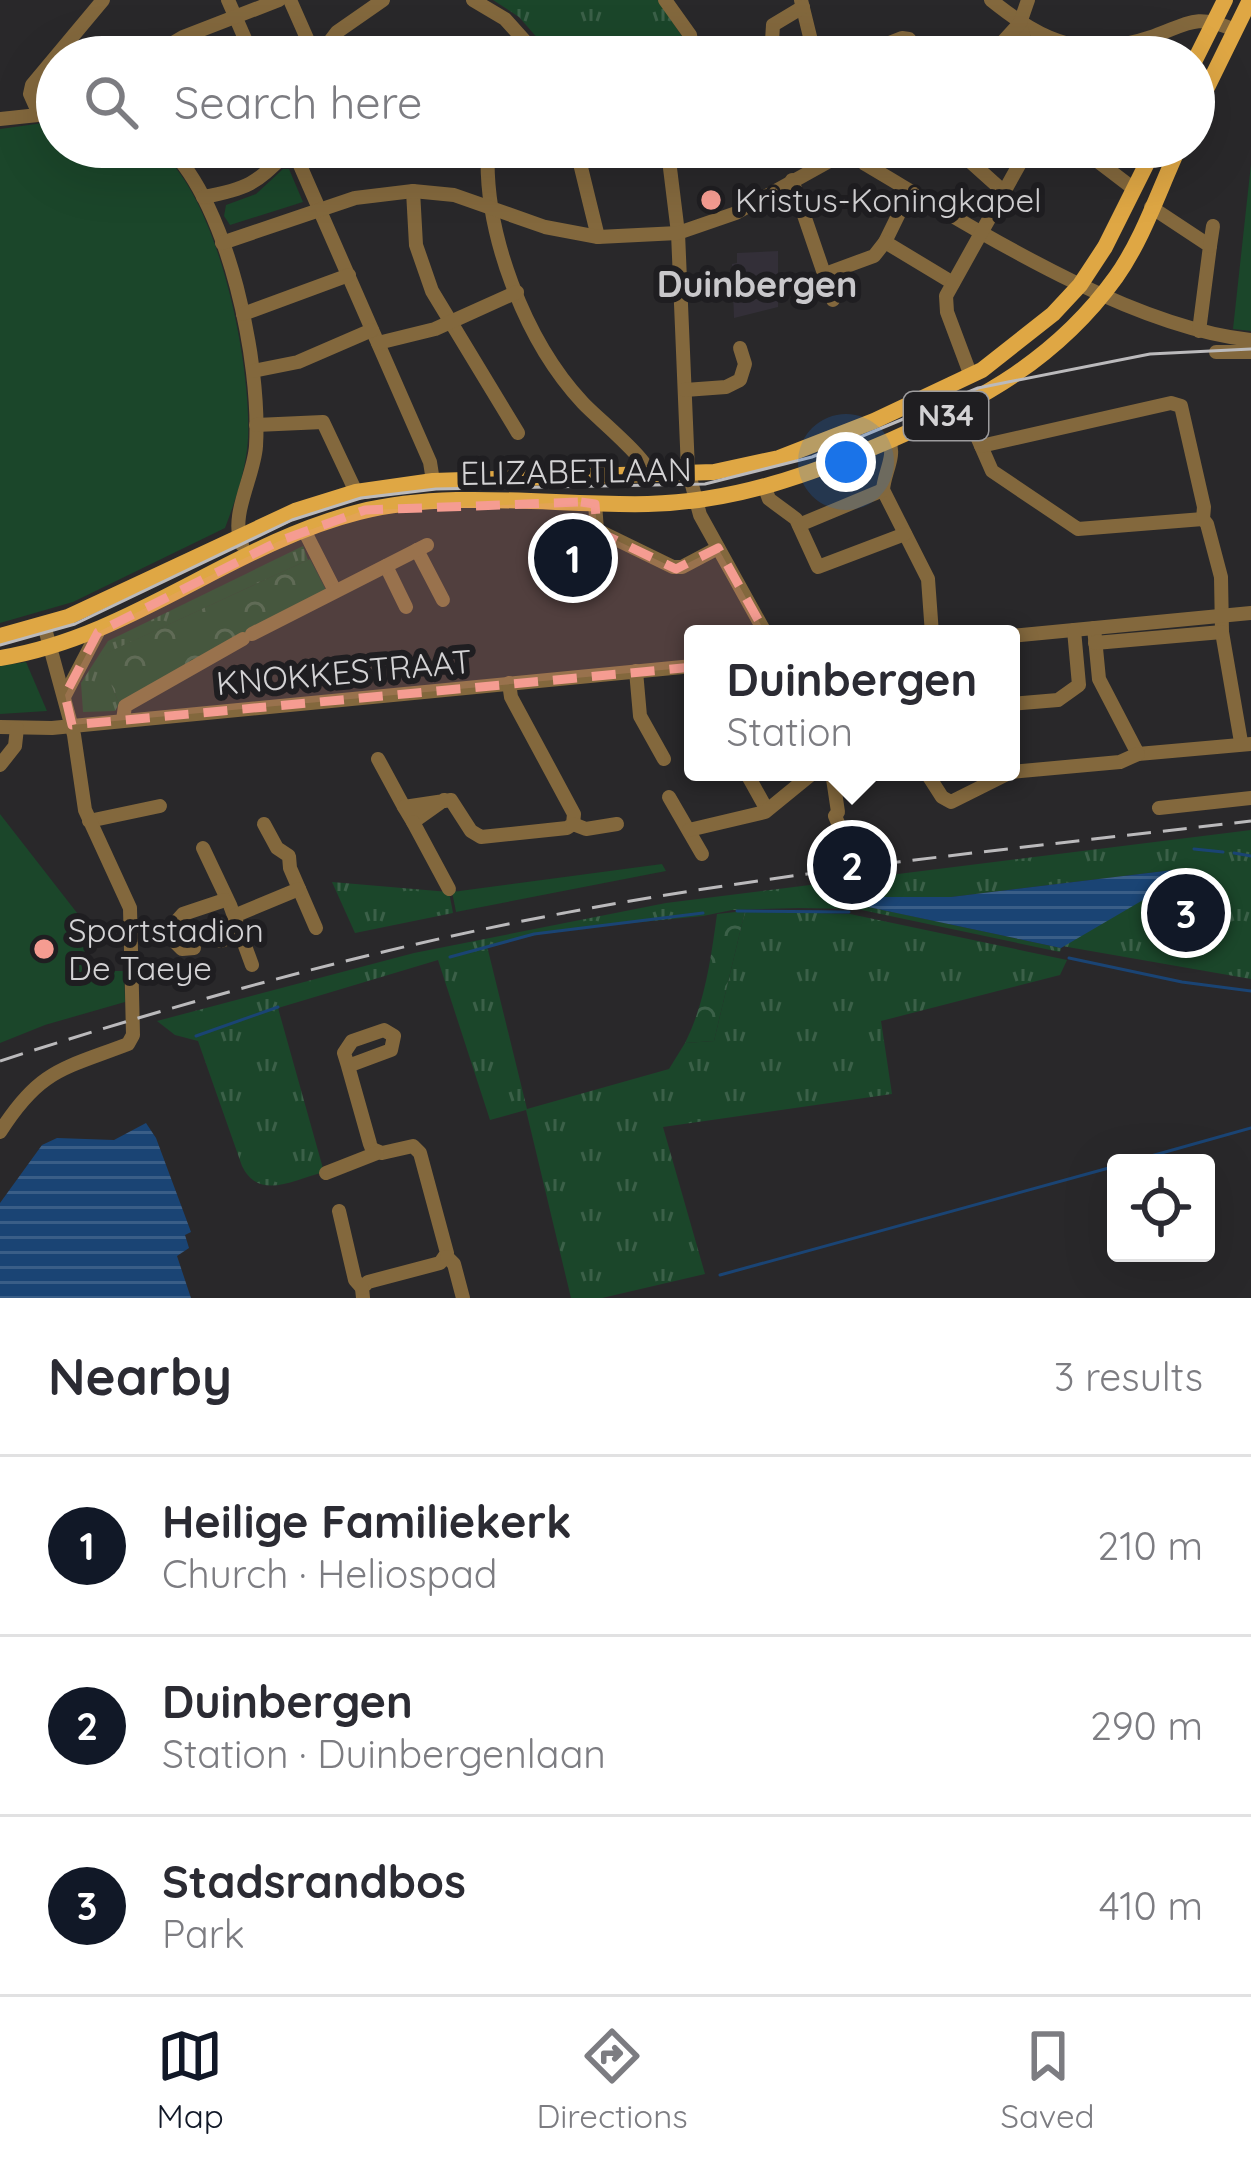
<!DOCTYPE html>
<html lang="en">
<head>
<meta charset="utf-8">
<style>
  :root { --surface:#fff; --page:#f7f7f7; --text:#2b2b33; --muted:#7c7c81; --line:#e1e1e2; --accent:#111827 }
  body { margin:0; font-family:Quicksand,sans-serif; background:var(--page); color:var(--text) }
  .controls { position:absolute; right:36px; bottom:36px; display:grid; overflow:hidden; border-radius:12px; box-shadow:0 12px 48px #0002 }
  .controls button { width:108px; height:108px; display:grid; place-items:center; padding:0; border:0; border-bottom:3px solid var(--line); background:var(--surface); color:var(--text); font:60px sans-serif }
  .you { position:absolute; left:846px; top:462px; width:42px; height:42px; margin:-30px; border:9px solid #fff; border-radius:50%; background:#1a73e8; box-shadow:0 0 0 18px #1a73e833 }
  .badge { display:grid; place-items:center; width:78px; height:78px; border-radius:50%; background:var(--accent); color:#fff; font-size:39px; font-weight:700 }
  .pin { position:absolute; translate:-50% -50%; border:6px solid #fff; box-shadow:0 3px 12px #0006 }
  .popup { position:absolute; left:684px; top:625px; width:336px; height:156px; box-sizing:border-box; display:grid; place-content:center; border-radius:12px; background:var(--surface); filter:drop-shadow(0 3px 9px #0005); font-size:39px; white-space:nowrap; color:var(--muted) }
  .popup b { font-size:45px; color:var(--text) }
  .popup::after { content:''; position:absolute; left:50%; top:100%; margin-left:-24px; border:24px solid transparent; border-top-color:var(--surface) }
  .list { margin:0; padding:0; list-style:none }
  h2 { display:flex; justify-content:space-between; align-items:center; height:156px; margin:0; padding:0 48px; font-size:51px }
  h2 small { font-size:39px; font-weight:400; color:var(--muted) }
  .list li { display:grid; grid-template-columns:78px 1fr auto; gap:36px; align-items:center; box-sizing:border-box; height:180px; padding:0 48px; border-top:3px solid var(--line) }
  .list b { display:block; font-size:45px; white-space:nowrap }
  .list p { margin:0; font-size:39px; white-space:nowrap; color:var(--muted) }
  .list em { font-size:39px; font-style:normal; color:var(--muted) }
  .icon { flex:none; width:66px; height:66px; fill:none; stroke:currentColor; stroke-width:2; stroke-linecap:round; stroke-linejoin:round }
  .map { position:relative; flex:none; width:1251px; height:1298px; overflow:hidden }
  .search { position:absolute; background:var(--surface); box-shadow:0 12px 48px #0002; left:36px; right:36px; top:36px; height:132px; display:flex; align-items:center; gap:30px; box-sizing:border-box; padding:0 42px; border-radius:66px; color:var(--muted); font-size:45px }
  .sheet { height:696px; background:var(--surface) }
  nav { display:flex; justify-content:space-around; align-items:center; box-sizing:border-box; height:168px; border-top:3px solid var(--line); background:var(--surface); font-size:33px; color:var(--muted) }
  nav a { display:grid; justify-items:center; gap:6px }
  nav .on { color:var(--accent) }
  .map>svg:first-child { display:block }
</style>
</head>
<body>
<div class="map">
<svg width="1251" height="1298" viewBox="0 0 1251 1298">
  <defs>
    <pattern id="grass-tufts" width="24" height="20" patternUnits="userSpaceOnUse" patternTransform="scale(3)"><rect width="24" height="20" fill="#1b462a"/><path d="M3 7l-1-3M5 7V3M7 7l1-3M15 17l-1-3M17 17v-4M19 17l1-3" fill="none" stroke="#3b6048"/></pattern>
    <pattern id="forest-crowns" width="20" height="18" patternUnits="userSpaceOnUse" patternTransform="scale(3)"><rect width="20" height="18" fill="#1b462a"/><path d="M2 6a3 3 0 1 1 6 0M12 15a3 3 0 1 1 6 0" fill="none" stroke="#3b6048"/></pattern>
    <pattern id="water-rules" width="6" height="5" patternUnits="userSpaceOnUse" patternTransform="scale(3)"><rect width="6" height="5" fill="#1a4474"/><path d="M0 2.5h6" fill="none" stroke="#3a5e87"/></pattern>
  </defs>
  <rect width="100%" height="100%" fill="#29282a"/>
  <path fill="#332f38" d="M 778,251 L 778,307 L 734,318 L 732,264 L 737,263 L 737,253 Z"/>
  <g fill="url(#grass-tufts)">
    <path d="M 493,0 L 658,0 L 683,38 L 687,57 L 554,57 L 519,17 Z"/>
    <path d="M 303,546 L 308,560 L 101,656 L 119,704 L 115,711 L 83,712 L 81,683 L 108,641 Z"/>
    <path d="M 1251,830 L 1251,979 L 1062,946 L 1178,879 L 1177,871 L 1173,870 L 951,897 L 858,897 L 855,904 L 1061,948 L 1060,952 L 857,909 L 799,908 L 732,910 L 703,916 L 559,930 L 487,946 L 527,1109 L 669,1069 L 685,1043 L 714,1041 L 745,911 L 850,914 L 1067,960 L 1060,975 L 881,1021 L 892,1094 L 663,1127 L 705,1274 L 602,1298 L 571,1298 L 526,1110 L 490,1120 L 438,960 L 278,1008 L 324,1172 C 293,1180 259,1201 242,1166 L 198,1041 L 175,1035 L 157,1021 L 414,953 L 666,903 Z"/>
    <path d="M 332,882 L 449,892 L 453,913 L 355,933 Z"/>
  </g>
  <g fill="url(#forest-crowns)">
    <path d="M 310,559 L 326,590 L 119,704 L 100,656 Z"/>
    <path d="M 745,911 L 714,1041 L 685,1043 C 705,1003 711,958 717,914 Z"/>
  </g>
  <g fill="#1b462a">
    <path d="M 57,121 L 57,147 L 154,147 C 218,190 252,365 248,439 C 246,470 236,499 225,528 L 73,602 L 0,623 L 0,129 Z"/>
    <path d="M 1251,164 L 1251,331 L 1233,329 Z"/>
    <path d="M 283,169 L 289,169 L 303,202 L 230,225 L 224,216 L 226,205 L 256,194 Z"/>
    <path d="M 26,662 L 47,711 L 0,714 L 0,666 Z"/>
    <path d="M 0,814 L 88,927 L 88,971 L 124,971 L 125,1002 L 45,1025 L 0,1043 Z"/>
    <path d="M 662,864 L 666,871 L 456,912 L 452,892 Z"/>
  </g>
  <g fill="url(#water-rules)">
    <path d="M 1173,870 L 1180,874 L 1179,879 L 1061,948 L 854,904 L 858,897 L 951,897 Z"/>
    <path d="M 146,1123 L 156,1138 L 191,1232 L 185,1235 L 189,1248 L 177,1256 L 191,1298 L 0,1298 L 0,1203 L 42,1145 L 57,1138 L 114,1140 Z"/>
  </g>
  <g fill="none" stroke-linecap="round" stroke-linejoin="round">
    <g stroke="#1a4474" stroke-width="3">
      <path d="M 1194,849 L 1223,852"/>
      <path d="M 1234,853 L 1251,856"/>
      <path d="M 737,911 L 849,912"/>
      <path d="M 450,957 L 534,934 L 703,913"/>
      <path d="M 1069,958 L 1182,982 L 1251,991"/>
      <path d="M 196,1036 L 278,1007"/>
      <path d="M 1126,1163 L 1251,1128"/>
      <path d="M 720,1275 L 1116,1166"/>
    </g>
    <g stroke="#83683d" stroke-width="14">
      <path d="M 228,0 L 253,57"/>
      <path d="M 290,0 L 309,43 L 319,54"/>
      <path d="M 473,0 L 505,19 L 539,57"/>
      <path d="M 665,0 L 690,35 L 694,57"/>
      <path d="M 801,0 L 815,57"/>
      <path d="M 991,0 C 1046,44 1084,60 1154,36 C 1190,23 1195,14 1233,29"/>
      <path d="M 1020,23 L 1029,57"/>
      <path d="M 149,57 L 183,37 L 279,0"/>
      <path d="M 318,57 L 337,32 L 383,0"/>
      <path d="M 771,57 L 773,25 L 803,7"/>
      <path d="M 854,57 L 902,38 L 909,39 L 924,57"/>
      <path d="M 989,57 L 1020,23 L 1028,0"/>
      <path d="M 39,114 L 30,94 L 32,85 L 103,0"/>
      <path d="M 0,119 L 57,113"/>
      <path d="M 168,147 C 229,206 261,362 256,446 C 254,477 229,516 242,545"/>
      <path d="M 292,147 L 430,462 L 433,481"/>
      <path d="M 488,147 C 483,232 525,341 583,403 C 598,419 648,459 651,476"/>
      <path d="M 576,147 L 598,237"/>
      <path d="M 661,147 L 669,160 L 678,233 L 688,470 L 700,515 L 766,634"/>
      <path d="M 769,147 L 831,153 L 835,158"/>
      <path d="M 954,147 L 1003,191"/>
      <path d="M 1085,147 L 1096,160 L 1134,189"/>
      <path d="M 858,150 L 865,164 C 972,227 1127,327 1251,340"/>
      <path d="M 792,180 L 833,300"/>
      <path d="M 413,191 L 416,245 L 432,291 L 518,433"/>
      <path d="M 910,191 L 885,242 L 953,283"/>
      <path d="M 203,197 C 254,188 257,181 293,147"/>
      <path d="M 1151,207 L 1210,246 L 1199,331"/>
      <path d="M 222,243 L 355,198 L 413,191 L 454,195 L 545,227 L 598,237 L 678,233 L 736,213 L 835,158 L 864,147"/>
      <path d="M 1210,246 L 1213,226"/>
      <path d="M 825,274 L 874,256 L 885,242"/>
      <path d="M 243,314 L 349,275"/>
      <path d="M 378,343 L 435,329 L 517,292"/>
      <path d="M 1216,352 L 1251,352"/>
      <path d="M 253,371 L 298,362 L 372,330"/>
      <path d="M 971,376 L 947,312 L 946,296 L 1029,147"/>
      <path d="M 685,390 L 726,387 L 740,380 L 745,364 L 740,348"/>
      <path d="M 964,407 L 992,471 L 1078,529 L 1203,519"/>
      <path d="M 256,425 L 323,422 L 356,492"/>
      <path d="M 889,441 C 896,456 884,473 883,490 L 928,579 L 932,634"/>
      <path d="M 981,446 L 1171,403 L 1181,406 L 1204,507 L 1203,519 L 1207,524 L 1221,577 L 1222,632 L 1241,742"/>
      <path d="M 765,488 L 769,499 L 796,519 L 818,567 L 905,534"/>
      <path d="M 595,504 L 597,530 L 673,567 L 682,567 L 718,548"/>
      <path d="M 799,525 L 883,490"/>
      <path d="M 304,530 L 335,591"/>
      <path d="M 417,550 L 443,600"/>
      <path d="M 386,566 L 406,607"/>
      <path d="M 1094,628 L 1099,679 L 1138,754 L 1251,744"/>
      <path d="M 252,634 L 427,545"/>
      <path d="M 1011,636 L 1251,613"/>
      <path d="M 1095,643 L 1222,632"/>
      <path d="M 636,671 L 640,716 L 664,759"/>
      <path d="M 65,695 L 98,632"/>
      <path d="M 1011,704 L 1058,700 L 1079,685 L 1074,630"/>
      <path d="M 123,720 L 125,706 L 243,639"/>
      <path d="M 0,727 L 52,728 L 693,666"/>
      <path d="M 378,759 L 404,807"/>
      <path d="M 0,765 L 15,746 L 17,728"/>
      <path d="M 832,772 L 838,812 L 835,816 L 841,830"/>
      <path d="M 926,772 L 942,797 L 951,802 L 1011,772 L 1120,762 L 1138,754"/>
      <path d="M 747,774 L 767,810"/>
      <path d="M 669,797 L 702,854"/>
      <path d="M 444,800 L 413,822 L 404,807 L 451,800 L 471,831 L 481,837 L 567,828 L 573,824 L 574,814 L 511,697 L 509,683"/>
      <path d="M 1159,808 L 1251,798"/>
      <path d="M 89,821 L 160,806"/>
      <path d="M 413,822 L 449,889"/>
      <path d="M 264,824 L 277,848 L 289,856 L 290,868 L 316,928"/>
      <path d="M 573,824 L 586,829 L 617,824"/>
      <path d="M 689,830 L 765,812 L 814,772"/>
      <path d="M 203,848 L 230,905 L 252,965"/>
      <path d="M 234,916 L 299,889"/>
      <path d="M 166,933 L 183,914 L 225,900"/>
      <path d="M 133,934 L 166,933 L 182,949 L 194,948"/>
      <path d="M 221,941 L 241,933"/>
      <path d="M 348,1066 L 391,1050 L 394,1036 L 384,1030 L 352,1041 L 344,1053 L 348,1066 L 370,1144 L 372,1149 L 382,1153 L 413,1146 L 420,1153 L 447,1253 L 440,1263 L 368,1282 L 362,1288 L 363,1298"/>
      <path d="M 0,1132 C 40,1069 63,1069 128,1044 L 133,1035 L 130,908 L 85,810 L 74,735 L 44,625"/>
      <path d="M 326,1173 L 377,1153"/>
      <path d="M 339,1211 L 355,1280 L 362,1288"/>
      <path d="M 447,1257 L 454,1264 L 463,1298"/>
    </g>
    <g stroke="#dfa744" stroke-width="16">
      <path d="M 1194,62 L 1225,0"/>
      <path d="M 1194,114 L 1250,0"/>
      <path d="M 0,636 L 68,617 L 295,511 L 356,492 L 433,481 L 714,472 L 779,458 L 874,421 L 982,370 L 1053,314 L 1080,285 L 1105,247 L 1155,147"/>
      <path d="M 0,658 C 131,637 232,544 359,512 C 452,489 554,506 648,504 C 735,502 812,474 891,440 C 981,400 1057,359 1116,277 C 1143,239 1159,190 1179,147"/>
    </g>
    <path stroke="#bbbabc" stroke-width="3" d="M 0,645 L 75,624 L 292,520 L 361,498 L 436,489 L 705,484 L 812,457 L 978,388 L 1150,354 L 1251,349"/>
    <path stroke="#bbbabc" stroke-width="3" stroke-dasharray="24 12" stroke-linecap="butt" d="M 0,1061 C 186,1001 373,949 564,913 C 791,870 1022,848 1251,821"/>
  </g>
  <path fill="#f59c91" fill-opacity="0.2" stroke="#f59c91" stroke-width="9" stroke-dasharray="24 15" stroke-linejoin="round" d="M 581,502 L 595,504 L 597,531 L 676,569 L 718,548 L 780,659 L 72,725 L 65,695 L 98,632 L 279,541 L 365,510 Z"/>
  <g fill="#f59c91" stroke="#1f1e21" stroke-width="4.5">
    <circle cx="711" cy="200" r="12"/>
    <circle cx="44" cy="949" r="12"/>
  </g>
  <g text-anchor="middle" stroke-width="12" stroke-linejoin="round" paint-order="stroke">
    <rect fill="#1f1e21" stroke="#9d9c9e" stroke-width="3" x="904" y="392" width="84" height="48" rx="9"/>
    <g font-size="30" font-weight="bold" fill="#d3d2d4">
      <text x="946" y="426">N34</text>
    </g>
    <g font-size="33" fill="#d3d2d4" stroke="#1f1e21" text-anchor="start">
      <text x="735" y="212">Kristus-Koningkapel</text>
      <text x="68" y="942">Sportstadion<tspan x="68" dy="38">De Taeye</tspan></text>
    </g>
    <g font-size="33" fill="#d3d2d4" stroke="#1f1e21">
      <text transform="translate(576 471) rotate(-1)" y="12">ELIZABETLAAN</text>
      <text transform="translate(344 672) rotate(-5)" y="12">KNOKKESTRAAT</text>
    </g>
    <g font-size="36" font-weight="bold" fill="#c9c8cb" stroke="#1f1e21">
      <text x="757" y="297">Duinbergen</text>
    </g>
  </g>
</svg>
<div class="controls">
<button><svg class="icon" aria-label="locate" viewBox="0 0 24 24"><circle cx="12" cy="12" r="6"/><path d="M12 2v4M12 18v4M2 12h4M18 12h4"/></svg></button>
</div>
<div class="you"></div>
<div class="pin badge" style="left:573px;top:558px">1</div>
<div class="pin badge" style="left:852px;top:865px">2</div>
<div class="popup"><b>Duinbergen</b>Station</div>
<div class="pin badge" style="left:1186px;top:913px">3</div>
<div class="search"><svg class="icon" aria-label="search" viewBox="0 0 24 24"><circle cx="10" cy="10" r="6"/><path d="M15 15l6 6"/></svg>Search here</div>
</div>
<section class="sheet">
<h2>Nearby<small>3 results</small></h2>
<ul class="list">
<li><span class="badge">1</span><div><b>Heilige Familiekerk</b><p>Church · Heliospad</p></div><em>210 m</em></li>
<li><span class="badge">2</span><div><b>Duinbergen</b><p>Station · Duinbergenlaan</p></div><em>290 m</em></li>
<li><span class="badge">3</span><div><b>Stadsrandbos</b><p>Park</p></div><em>410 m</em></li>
</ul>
</section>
<nav>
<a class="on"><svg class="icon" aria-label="map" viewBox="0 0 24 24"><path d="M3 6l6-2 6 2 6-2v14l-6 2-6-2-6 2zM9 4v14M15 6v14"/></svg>Map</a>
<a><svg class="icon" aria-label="directions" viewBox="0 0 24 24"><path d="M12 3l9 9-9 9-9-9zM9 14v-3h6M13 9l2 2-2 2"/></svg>Directions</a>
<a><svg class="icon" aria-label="saved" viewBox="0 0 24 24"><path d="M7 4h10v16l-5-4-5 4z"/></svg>Saved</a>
</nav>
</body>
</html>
